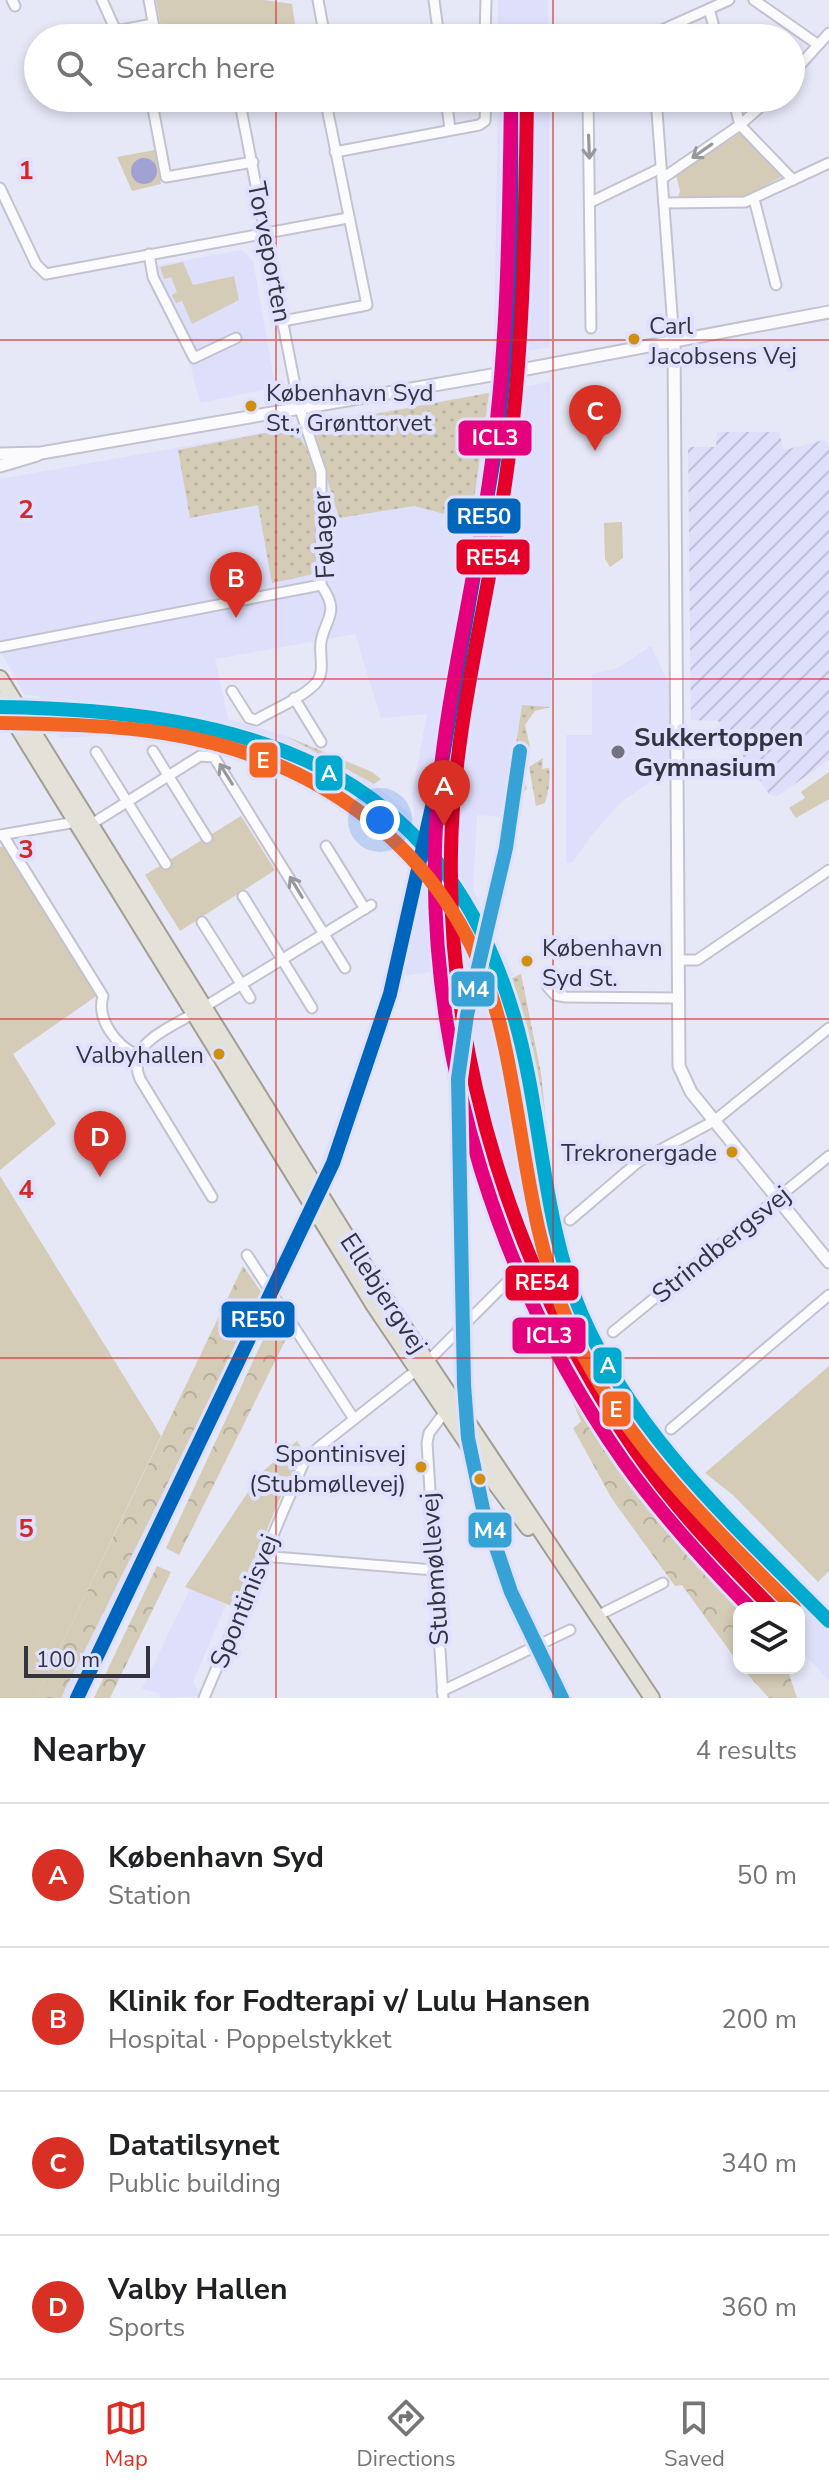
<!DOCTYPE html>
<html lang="en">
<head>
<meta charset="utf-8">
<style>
  :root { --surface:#fff; --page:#f6f6f6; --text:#202124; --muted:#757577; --line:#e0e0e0; --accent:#d93025 }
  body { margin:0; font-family:"Nunito Sans",sans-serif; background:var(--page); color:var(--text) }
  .controls { position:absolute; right:24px; bottom:24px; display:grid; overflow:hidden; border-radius:16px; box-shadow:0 4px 12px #0003 }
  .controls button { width:72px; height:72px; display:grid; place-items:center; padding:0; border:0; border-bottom:2px solid var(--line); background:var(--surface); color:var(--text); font:40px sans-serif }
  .scale { position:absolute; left:24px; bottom:20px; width:126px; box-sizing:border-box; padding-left:8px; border:4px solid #33343f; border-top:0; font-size:22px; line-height:28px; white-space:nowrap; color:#33343f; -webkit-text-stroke:6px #dfe1fe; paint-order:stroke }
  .you { position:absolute; left:380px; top:820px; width:28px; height:28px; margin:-20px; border:6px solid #fff; border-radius:50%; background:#1a73e8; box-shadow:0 0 0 12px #1a73e833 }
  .badge { display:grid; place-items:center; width:52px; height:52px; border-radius:50%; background:var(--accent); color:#fff; font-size:26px; font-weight:700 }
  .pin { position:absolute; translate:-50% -66px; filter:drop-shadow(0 2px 4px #0008) }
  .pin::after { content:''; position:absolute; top:42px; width:28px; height:24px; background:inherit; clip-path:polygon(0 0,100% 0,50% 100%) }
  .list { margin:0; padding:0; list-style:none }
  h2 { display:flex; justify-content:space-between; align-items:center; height:104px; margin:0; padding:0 32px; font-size:34px }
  h2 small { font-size:26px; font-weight:400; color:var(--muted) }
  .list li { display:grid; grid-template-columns:52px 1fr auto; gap:24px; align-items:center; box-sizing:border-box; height:144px; padding:0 32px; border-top:2px solid var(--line) }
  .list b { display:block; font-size:30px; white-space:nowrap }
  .list p { margin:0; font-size:26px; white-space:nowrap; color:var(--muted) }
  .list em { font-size:26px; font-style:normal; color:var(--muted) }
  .icon { flex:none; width:44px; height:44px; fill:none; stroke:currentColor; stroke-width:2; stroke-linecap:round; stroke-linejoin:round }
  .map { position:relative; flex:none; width:829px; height:1698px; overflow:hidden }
  .search { position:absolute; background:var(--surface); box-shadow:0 4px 12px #0003; left:24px; right:24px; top:24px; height:88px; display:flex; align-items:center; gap:20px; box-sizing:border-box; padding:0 28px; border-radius:44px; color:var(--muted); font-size:30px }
  .sheet { height:680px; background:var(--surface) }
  nav { display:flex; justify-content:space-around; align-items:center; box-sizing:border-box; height:112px; border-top:2px solid var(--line); background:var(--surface); font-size:22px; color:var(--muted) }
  nav a { display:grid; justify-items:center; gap:4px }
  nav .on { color:var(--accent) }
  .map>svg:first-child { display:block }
</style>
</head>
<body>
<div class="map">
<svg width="829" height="1698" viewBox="0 0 829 1698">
  <defs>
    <pattern id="industrial-furrows" width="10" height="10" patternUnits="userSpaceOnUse" patternTransform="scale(2)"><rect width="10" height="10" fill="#dedffa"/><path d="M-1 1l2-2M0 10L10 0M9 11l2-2" fill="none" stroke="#bfc0d7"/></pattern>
    <pattern id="grass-dots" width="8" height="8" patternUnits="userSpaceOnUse" patternTransform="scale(2)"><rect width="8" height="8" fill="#d4ccb6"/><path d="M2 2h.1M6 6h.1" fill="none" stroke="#b6b09e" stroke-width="1.8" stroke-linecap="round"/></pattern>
    <pattern id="forest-crowns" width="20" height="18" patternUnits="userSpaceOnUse" patternTransform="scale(2)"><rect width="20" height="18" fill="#d4ccb6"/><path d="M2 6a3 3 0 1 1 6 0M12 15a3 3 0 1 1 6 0" fill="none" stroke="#b6b09e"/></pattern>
  </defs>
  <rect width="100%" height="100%" fill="#e6e7f7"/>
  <g fill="#dedffa" fill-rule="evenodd">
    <rect x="498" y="0" width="50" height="38"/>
    <path d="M 498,98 L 549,98 L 549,347 L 494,358 Z"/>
    <path d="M 242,250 L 253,261 L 274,380 L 267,389 L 200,403 L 190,364 L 148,267 Z"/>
    <path d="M 550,382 L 551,707 L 522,706 L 505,817 L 477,815 L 473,890 L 514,975 L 505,979 L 519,1020 L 531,1080 L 554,1225 L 563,1261 L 591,1329 L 624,1389 L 684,1469 L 829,1615 L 829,1680 L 799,1649 L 799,1608 L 760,1608 L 721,1567 L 644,1483 L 598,1419 L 566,1361 L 529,1277 L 481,1123 L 465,1062 L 450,969 L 403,976 L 349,1138 L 301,1247 L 84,1698 L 61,1698 L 262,1293 L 320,1166 L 379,998 L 413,860 L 357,807 L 233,744 L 165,732 L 60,738 L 39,696 L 25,695 L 0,650 L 0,479 ZM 355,634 L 381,718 L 427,714 L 412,795 L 415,818 L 374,784 L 286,736 L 228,719 L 215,659 Z"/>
    <path d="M 651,646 L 669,684 L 670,768 L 621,802 L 590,837 L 573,862 L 566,863 L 566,735 L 592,735 L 592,674 L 618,668 Z"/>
    <path d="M 190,1589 L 226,1604 L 193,1682 L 201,1696 L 160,1698 L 159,1693 L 142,1689 Z"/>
  </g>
  <path fill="url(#industrial-furrows)" d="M 717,432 L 779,432 L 784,450 L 824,440 L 829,447 L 829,760 L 776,797 L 769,794 L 718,721 L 691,720 L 688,447 L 716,447 Z"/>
  <g fill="url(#grass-dots)">
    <path d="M 489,393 L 471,521 L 414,506 L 339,518 L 311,426 Z"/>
    <path d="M 290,428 C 330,461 315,528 314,574 L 272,583 L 258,505 L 190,518 L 178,450 Z"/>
    <path d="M 522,705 L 551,707 L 535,711 L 525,725 L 530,747 L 521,771 L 527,789 L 514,797 L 515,809 L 505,817 L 511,784 L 518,784 L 519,774 L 512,773 L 514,763 L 521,764 L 523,753 L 515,751 Z"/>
    <path d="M 543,758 L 542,769 L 549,768 C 551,778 548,793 545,803 L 536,806 L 529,767 Z"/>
    <path d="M 521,974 L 541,1073 L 554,1198 L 565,1223 L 558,1232 L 519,1020 L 506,981 Z"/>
  </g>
  <g fill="url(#forest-crowns)">
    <path d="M 286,736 L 372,772 L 381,779 L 374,784 Z"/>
    <path d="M 243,1266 L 262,1293 L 61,1698 L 36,1698 Z"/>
    <path d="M 274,1316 L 287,1337 L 179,1555 L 166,1548 Z"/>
    <path d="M 555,1356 C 579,1367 587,1405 603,1426 C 650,1491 704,1550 760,1608 L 739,1608 L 739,1664 L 682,1585 L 675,1586 L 612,1499 L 573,1428 L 581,1422 Z"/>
    <path d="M 157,1566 L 171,1572 L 110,1698 L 94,1698 Z"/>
    <path d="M 742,1668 L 787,1668 L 797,1698 L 769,1698 Z"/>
  </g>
  <g fill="#d4ccb6">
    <path d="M 156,0 L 265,0 L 292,4 L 297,38 L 163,38 Z"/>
    <path d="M 740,133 L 744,133 L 781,177 L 742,198 L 678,198 L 680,191 L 676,175 Z"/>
    <path d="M 155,150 L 161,184 L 132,191 L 117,157 Z"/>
    <path d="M 183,262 L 193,285 L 234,276 L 239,300 L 192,324 L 182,301 L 176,303 L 172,295 L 177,292 L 171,277 L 164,279 L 160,267 Z"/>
    <path d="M 622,522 L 623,558 L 610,567 L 605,559 L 604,523 Z"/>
    <path d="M 829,772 L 829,799 L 796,818 L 789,808 L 805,798 L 801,792 Z"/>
    <path d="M 241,816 L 275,870 L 180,931 L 145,875 Z"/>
    <path d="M 14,845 L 105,990 L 13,1054 L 56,1124 L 0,1170 L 0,847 Z"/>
    <path d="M 0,1176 L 161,1436 L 36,1698 L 0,1698 Z"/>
    <path d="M 829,1366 L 829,1571 L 818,1582 L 733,1495 L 705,1473 Z"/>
    <path d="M 297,1441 L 306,1454 L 282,1494 L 234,1607 L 185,1587 L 260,1474 Z"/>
  </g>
  <circle fill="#a1a2d4" cx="144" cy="171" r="13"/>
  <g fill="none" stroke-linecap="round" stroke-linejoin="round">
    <defs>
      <g id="minor">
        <path d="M 12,0 L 15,6"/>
        <path d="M 102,0 L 116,31 L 153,24"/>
        <path d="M 149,0 L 156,38"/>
        <path d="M 318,0 L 325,38"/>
        <path d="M 434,0 L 439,38"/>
        <path d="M 754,0 L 817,44"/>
        <path d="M 709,9 L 717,38"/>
        <path d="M 485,38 L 486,0"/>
        <path d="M 653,38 L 653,34 L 729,0"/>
        <path d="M 791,75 L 829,33"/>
        <path d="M 151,98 L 166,177 L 253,162"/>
        <path d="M 446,98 L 450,129"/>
        <path d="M 588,98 L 591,328"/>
        <path d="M 656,98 L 674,341"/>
        <path d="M 733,98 L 740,125 L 793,180"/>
        <path d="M 335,152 L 479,125 L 485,121 L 486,98"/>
        <path d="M 663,178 L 740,125 L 770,98"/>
        <path d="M 0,188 L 36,264 L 46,274 L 348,218"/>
        <path d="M 754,199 L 776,285"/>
        <path d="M 591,202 L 661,168"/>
        <path d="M 665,203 L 745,202 L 829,163"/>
        <path d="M 149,254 L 153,277 L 194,358 L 236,338"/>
        <path d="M 283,321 L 367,305 L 325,98"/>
        <path d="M 0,647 L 321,585"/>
        <path d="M 232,691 L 249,718 L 256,720 C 275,709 300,699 315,684 C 326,673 319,656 321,642 C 325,618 341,613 321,585 L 321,472 L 299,406 L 239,98"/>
        <path d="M 294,698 L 321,742"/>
        <path d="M 153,751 L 207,838"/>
        <path d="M 96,752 L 166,864"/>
        <path d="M 90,825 L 200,756 L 214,757 L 345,968"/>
        <path d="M 0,835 L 76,822"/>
        <path d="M 3,835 L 103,996 C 96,1020 117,1046 137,1055"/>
        <path d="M 326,846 L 365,909"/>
        <path d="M 243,896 L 312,1008"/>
        <path d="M 202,922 L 250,998"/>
        <path d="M 678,960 L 697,960 L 829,870"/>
        <path d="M 547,986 L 555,995 L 566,997 L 677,998"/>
        <path d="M 206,1006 L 371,905"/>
        <path d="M 194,1013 C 169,1029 125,1043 140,1079 L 212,1197"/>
        <path d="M 570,1220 L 638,1162 L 714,1121 L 829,1028"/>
        <path d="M 247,1255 L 354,1419"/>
        <path d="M 613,1332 L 829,1156"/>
        <path d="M 671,1429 L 829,1295"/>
        <path d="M 262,1556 L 434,1570"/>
        <path d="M 597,1616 L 663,1583"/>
        <path d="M 442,1691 L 570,1630"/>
        <path d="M 204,1698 L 304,1462 L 319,1447 L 428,1361 L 514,1275"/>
        <path d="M 443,1698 L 427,1443 L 429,1433 L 448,1408"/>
      </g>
      <g id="tertiary">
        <path d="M 674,341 L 679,1066 L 691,1092 L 829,1262"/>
        <path d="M 0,454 L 41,453 L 521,370 L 829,312"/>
        <path d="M 0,466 L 37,455"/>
      </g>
      <g id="primary">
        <path d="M 0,678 L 385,1298 L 652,1698"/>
        <path d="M 0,699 L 374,1306 L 482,1466 L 528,1528"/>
      </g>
    </defs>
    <use href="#minor" stroke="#c3c3d0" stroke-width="13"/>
    <use href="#tertiary" stroke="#c3c3d0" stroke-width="15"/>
    <use href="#primary" stroke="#a29e93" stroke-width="18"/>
    <use href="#minor" stroke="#fbfbfe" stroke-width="9"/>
    <use href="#tertiary" stroke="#fbfbfe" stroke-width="11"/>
    <use href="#primary" stroke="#e3e1d8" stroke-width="14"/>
    <defs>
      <path id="rail-1" d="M 0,707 C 241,711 438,759 514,1016 C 543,1115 541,1220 582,1315 C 635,1437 737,1528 829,1621"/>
      <path id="rail-2" d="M 77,1698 L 333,1163 L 390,994 L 442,762 L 498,435 L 512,283 L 511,98"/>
      <path id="rail-3" d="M 527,98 C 525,227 524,356 505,484 C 487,606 453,727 451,851 C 447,1063 515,1275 635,1450 C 674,1507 723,1558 772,1608"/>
      <path id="rail-4" d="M 511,98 C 509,227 508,356 489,483 C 471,605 438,726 435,849 C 430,1064 500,1286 624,1462 C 661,1514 705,1562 750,1608"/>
      <path id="rail-5" d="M 0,723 C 55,724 110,725 164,733 C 329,759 459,860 500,1025 C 524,1123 527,1226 567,1320 C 615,1434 708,1522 794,1608"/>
    </defs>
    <use href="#rail-1" stroke="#dfe1fe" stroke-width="20"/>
    <use href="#rail-2" stroke="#dfe1fe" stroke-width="20"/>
    <use href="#rail-3" stroke="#dfe1fe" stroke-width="20"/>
    <use href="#rail-4" stroke="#dfe1fe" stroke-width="20"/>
    <use href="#rail-5" stroke="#dfe1fe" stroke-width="20"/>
    <use href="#rail-1" stroke="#00a9ce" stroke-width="14"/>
    <use href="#rail-2" stroke="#0065bd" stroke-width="14"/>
    <use href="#rail-3" stroke="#e4002b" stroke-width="14"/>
    <use href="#rail-4" stroke="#e5007d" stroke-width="14"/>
    <use href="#rail-5" stroke="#f26522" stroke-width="14"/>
    <defs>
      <path id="metro-1" d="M 520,751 L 506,848 L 467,1015 L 458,1079 L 464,1384 L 468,1438 L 483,1509 L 511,1592 L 562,1698"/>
    </defs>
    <use href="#metro-1" stroke="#dfe1fe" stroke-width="20"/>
    <use href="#metro-1" stroke="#36a2d6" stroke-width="14"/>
  </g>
  <defs><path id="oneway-shaft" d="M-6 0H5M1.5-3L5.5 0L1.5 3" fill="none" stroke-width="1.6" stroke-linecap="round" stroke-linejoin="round" transform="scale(2)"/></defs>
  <g stroke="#97989e">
    <use href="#oneway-shaft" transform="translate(589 147) rotate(88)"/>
    <use href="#oneway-shaft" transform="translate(702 151) rotate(145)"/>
    <use href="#oneway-shaft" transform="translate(226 774) rotate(-122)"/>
    <use href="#oneway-shaft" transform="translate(296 887) rotate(-121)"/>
  </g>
  <path fill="none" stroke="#d62828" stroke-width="2" stroke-opacity="0.55" d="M 276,0 L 276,38M 553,0 L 553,38M 276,98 L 276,1698M 553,98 L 553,1698M 0,340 L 829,340M 0,679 L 829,679M 0,1019 L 829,1019M 0,1358 L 829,1358"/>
  <g fill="#d08f0d" stroke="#dfe1fe" stroke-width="3">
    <circle cx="634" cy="339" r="7"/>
    <circle cx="251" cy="406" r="7"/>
    <circle cx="527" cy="961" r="7"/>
    <circle cx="219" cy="1054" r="7"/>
    <circle cx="732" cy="1152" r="7"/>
    <circle cx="421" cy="1467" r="7"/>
    <circle cx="480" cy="1479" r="7"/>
  </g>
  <circle fill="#72737f" stroke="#dfe1fe" stroke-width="3" cx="618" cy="752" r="8"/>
  <g text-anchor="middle" stroke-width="8" stroke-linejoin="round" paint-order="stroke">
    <g font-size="24" fill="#33343f" stroke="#dfe1fe" text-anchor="start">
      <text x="649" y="334">Carl<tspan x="649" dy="30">Jacobsens Vej</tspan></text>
      <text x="266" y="401">København Syd<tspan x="266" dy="30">St., Grønttorvet</tspan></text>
      <text x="542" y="956">København<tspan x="542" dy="30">Syd St.</tspan></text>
      <text x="204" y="1063" text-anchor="end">Valbyhallen</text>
      <text x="717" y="1161" text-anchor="end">Trekronergade</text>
      <text x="406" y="1462" text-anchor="end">Spontinisvej<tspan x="406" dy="30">(Stubmøllevej)</tspan></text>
    </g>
    <g font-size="26" fill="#33343f" stroke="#dfe1fe">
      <text transform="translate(270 252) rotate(79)" y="9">Torveporten</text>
      <text transform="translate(323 535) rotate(-93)" y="9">Følager</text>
      <text transform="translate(721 1244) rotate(-39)" y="9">Strindbergsvej</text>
      <text transform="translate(384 1293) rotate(57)" y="9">Ellebjergvej</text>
      <text transform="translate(434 1569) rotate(-94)" y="9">Stubmøllevej</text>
      <text transform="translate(244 1601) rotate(-68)" y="9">Spontinisvej</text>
    </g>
    <g font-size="26" font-weight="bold" fill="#33343f" stroke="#dfe1fe" text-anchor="start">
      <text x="634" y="746">Sukkertoppen<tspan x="634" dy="30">Gymnasium</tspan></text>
    </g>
  </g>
  <g font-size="26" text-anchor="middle" font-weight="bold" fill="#d62828" stroke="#dfe1fe" stroke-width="8" stroke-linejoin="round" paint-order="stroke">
    <text x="26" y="179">1</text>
    <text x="26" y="518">2</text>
    <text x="26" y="858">3</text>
    <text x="26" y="1198">4</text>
    <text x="26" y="1537">5</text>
  </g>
  <g stroke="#dfe1fe" stroke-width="3">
    <rect x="457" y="419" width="76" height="38" rx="8" fill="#e5007d"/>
    <rect x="446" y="497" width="76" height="38" rx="8" fill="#0065bd"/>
    <rect x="455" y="538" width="76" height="38" rx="8" fill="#e4002b"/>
    <rect x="248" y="741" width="31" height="38" rx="8" fill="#f26522"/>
    <rect x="314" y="754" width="30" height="38" rx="8" fill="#00a9ce"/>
    <rect x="450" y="970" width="46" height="38" rx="8" fill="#36a2d6"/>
    <rect x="504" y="1264" width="76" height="38" rx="8" fill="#e4002b"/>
    <rect x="220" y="1300" width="76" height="39" rx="8" fill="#0065bd"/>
    <rect x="511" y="1316" width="76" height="39" rx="8" fill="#e5007d"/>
    <rect x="592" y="1346" width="31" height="39" rx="8" fill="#00a9ce"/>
    <rect x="601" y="1390" width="31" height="38" rx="8" fill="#f26522"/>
    <rect x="467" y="1511" width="46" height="38" rx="8" fill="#36a2d6"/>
  </g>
  <g font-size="22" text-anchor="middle" font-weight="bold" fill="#fff">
    <text x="495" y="445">ICL3</text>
    <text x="484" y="524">RE50</text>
    <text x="493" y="565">RE54</text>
    <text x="263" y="768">E</text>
    <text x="329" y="781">A</text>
    <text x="473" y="997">M4</text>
    <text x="542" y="1290">RE54</text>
    <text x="258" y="1327">RE50</text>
    <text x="549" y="1343">ICL3</text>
    <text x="608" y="1373">A</text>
    <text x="616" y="1417">E</text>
    <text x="490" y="1538">M4</text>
  </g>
</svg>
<div class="controls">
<button><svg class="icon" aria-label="layers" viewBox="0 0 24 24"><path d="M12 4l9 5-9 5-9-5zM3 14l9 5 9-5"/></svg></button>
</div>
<div class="scale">100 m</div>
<div class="you"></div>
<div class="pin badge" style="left:444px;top:826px">A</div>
<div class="pin badge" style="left:236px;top:618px">B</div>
<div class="pin badge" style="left:595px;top:451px">C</div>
<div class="pin badge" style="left:100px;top:1177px">D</div>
<div class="search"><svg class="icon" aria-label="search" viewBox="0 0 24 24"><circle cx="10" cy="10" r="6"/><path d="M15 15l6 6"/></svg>Search here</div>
</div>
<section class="sheet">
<h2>Nearby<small>4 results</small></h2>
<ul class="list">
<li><span class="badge">A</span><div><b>København Syd</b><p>Station</p></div><em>50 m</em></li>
<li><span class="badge">B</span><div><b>Klinik for Fodterapi v/ Lulu Hansen</b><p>Hospital · Poppelstykket</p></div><em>200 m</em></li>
<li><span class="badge">C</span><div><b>Datatilsynet</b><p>Public building</p></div><em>340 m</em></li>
<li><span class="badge">D</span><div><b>Valby Hallen</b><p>Sports</p></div><em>360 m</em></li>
</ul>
</section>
<nav>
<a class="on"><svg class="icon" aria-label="map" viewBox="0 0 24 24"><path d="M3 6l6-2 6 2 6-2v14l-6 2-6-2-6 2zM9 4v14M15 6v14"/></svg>Map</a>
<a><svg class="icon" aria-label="directions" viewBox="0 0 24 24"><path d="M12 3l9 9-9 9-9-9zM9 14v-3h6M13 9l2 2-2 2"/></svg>Directions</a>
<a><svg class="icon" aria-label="saved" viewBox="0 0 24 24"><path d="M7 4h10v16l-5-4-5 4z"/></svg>Saved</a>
</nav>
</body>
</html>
